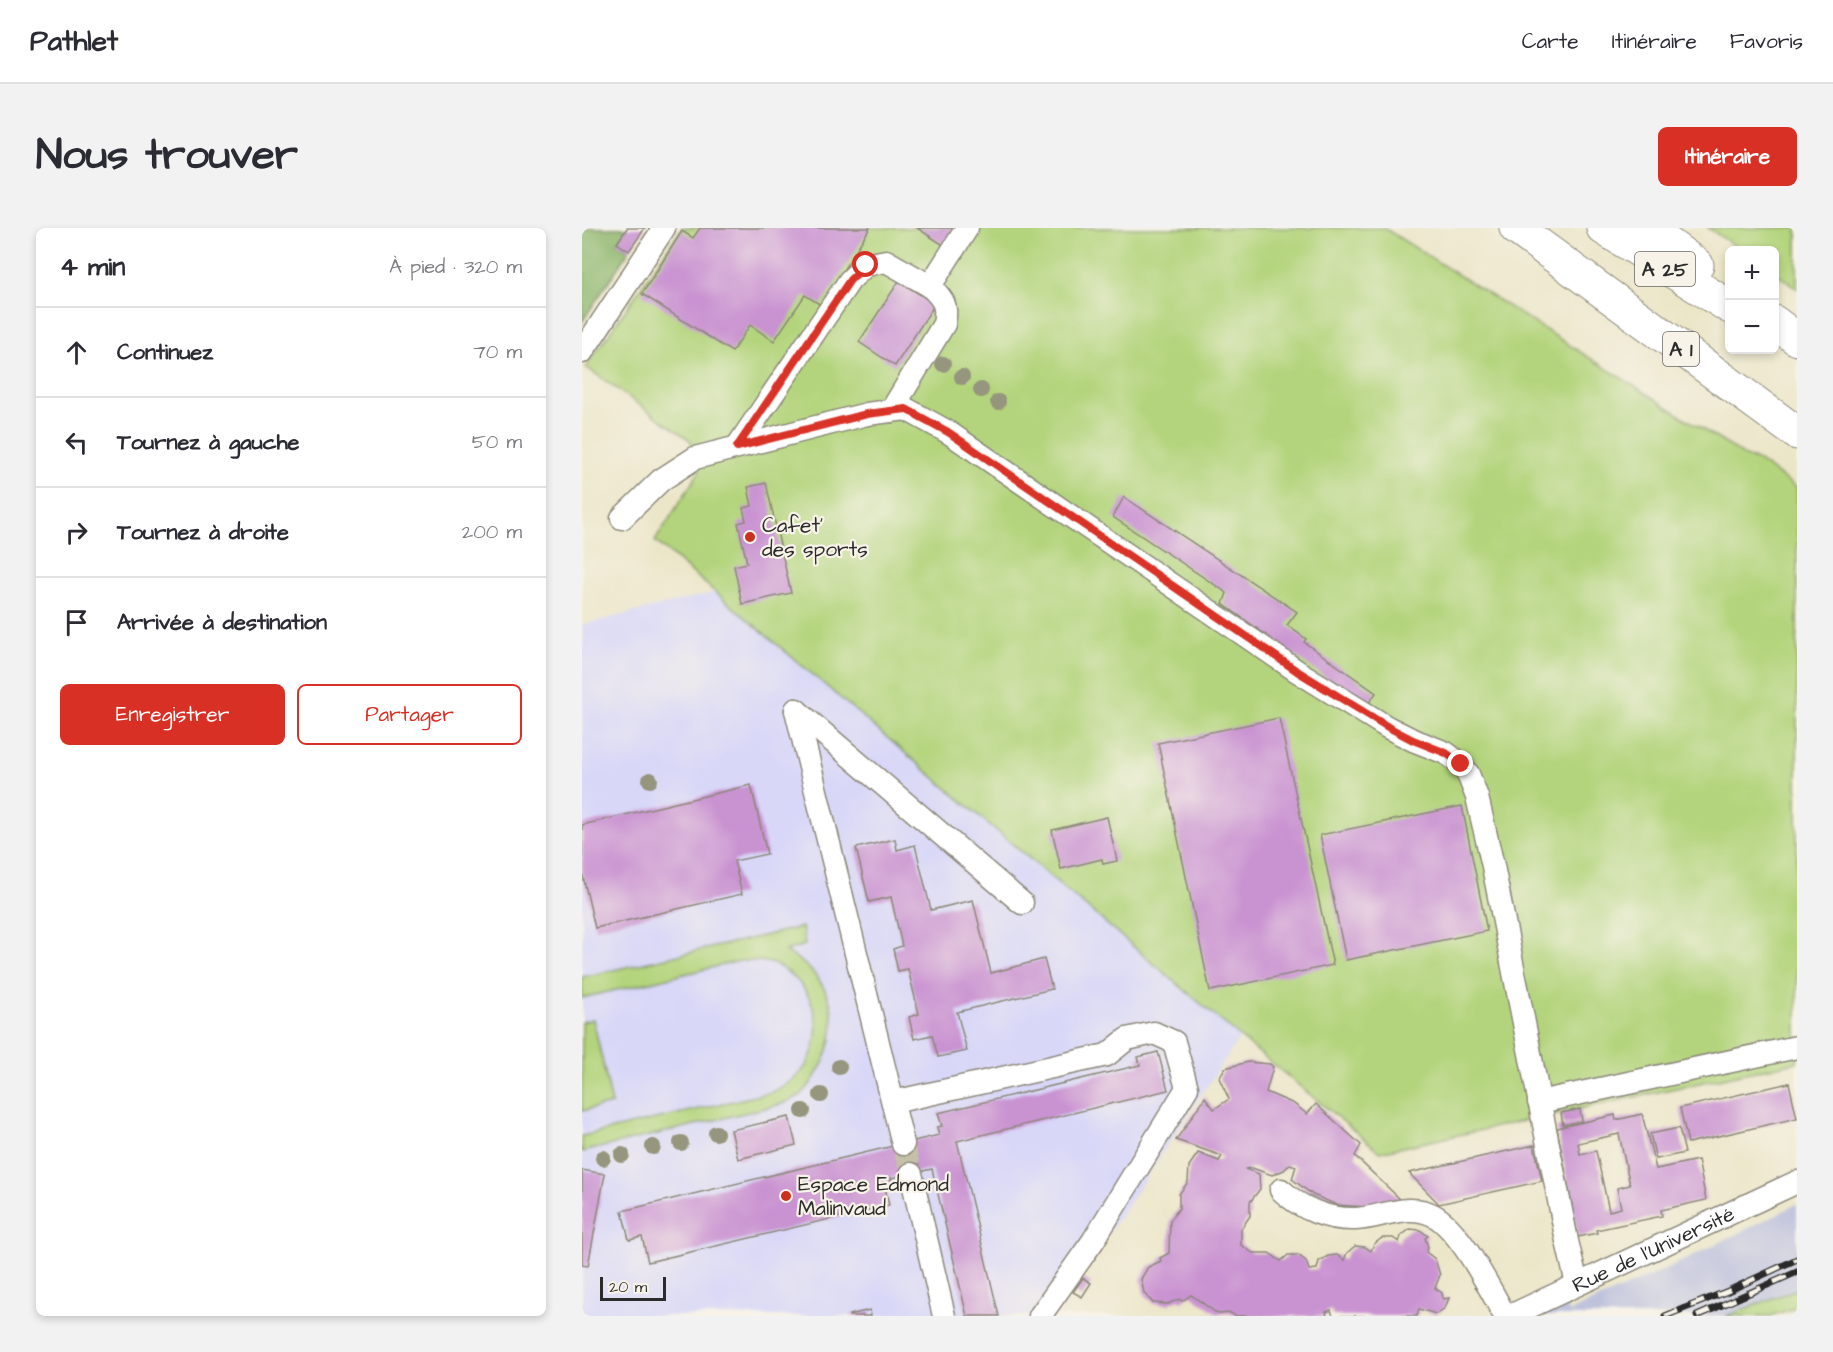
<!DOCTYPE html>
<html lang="fr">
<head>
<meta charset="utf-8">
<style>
  :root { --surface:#fff; --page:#f2f2f3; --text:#2b2b33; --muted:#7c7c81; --line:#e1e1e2; --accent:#d93025 }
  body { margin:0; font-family:"Architects Daughter",sans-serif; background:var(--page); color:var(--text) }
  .controls { position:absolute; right:18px; top:18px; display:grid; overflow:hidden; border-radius:9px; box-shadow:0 3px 9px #0003 }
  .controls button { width:54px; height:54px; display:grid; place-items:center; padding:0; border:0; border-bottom:2px solid var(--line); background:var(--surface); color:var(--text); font:30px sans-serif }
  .scale { position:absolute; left:18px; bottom:15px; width:66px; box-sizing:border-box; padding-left:6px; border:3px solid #2b2b2b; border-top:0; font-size:16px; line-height:21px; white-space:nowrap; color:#2b2b2b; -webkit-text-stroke:4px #f7f3e8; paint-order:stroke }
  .stop { position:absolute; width:18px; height:18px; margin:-14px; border:4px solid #d93025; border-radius:50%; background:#fff }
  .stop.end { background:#d93025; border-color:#fff; box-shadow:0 2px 6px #0008 }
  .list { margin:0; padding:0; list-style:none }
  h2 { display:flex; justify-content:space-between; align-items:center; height:78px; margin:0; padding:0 24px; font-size:26px }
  h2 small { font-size:20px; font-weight:400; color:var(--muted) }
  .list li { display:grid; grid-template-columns:39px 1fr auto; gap:18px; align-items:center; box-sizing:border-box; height:90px; padding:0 24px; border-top:2px solid var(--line) }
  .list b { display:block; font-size:22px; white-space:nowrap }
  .list em { font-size:20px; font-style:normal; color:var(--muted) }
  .actions { display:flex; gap:12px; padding:18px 24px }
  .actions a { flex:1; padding:14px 0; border:2px solid var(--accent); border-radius:9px; text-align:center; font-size:21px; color:var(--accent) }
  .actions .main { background:var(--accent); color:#fff }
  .icon { flex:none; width:33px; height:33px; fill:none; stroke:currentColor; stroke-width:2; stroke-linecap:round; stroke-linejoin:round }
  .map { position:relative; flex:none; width:1215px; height:1088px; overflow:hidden; border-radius:9px }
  header { display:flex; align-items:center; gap:36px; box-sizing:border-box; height:84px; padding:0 30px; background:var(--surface); border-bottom:2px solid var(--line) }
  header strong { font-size:28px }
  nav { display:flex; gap:33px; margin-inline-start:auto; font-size:21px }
  .intro { display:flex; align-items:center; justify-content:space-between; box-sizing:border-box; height:144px; padding:0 36px }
  h1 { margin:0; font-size:42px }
  .button { padding:15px 27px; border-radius:9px; background:var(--accent); color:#fff; font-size:21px; font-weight:700 }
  main { display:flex; gap:36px; padding:0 36px }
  aside { flex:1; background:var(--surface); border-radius:9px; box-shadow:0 3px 9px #0003 }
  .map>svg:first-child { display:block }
</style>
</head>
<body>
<header>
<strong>Pathlet</strong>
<nav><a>Carte</a><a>Itinéraire</a><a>Favoris</a></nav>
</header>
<div class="intro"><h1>Nous trouver</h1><a class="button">Itinéraire</a></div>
<main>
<aside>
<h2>4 min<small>À pied · 320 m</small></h2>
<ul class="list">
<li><svg class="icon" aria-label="ahead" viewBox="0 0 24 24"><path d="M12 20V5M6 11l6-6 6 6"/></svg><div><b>Continuez</b></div><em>70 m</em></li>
<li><svg class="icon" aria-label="left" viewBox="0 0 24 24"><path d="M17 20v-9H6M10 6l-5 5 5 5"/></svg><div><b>Tournez à gauche</b></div><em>50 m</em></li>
<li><svg class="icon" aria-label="right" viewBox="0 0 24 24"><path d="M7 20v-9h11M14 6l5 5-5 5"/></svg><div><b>Tournez à droite</b></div><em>200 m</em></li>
<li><svg class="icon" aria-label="arrive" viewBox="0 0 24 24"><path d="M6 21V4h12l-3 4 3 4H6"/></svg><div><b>Arrivée à destination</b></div></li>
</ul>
<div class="actions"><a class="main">Enregistrer</a><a>Partager</a></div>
</aside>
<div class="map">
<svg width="1215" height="1088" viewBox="0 0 1215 1088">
  <rect width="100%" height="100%" fill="#f7f3e8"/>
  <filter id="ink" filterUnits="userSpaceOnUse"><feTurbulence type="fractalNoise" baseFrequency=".0167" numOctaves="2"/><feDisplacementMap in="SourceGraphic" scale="12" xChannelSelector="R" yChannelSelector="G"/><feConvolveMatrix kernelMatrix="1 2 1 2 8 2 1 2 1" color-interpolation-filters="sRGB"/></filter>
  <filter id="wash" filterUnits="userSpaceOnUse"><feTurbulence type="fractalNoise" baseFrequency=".008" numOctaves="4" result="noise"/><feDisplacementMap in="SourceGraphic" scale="24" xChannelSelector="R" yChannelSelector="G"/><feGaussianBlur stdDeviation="1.35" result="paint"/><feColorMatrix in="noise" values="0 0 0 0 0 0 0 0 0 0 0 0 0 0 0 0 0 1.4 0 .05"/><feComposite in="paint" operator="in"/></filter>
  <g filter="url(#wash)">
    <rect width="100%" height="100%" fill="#ece6c9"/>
    <path fill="#d8d7f8" d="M 134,364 L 658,809 L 471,1088 L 0,1088 L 0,416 L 2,415 L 0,397 Z"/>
    <path fill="#bfc2dd" d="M 1215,976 L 1215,1061 L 1144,1088 L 952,1088 L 983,1072 L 987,1084 L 1082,1042 Z"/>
    <g fill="#b3d47c" stroke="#6f8054" stroke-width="1.5">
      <path d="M 100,0 L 802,0 L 1166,230 L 1175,232 L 1215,260 L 1215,834 L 798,924 L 658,809 L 73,313 L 117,244 L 109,213 L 4,139 Z"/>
      <path d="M 1126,0 L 1215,0 L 1215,60 L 1193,45 L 1192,22 L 1159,22 Z"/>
      <path d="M 220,699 L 223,717 L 203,723 C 216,731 228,739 237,752 C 258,783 253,818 234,847 C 229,855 225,863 217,868 C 212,871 205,873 200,876 L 0,924 L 0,908 L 190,864 C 200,859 210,854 217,846 C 224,840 228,831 231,822 C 242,789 226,753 194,737 C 183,732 170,733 158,733 L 0,770 L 0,749 Z"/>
      <path d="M 11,791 L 30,876 L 0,883 L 0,794 Z"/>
      <path d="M 1215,1061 L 1215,1079 L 1188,1088 L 1144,1088 Z"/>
    </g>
    <path fill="#8eb66c" stroke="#5c704c" stroke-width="1.5" d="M 0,0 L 45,0 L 35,15 L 47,23 L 0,94 Z"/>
    <g id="blocks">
      <g fill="#c992d1" fill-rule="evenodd">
        <path d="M 45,0 L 63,0 L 47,23 L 35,15 Z"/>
        <path d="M 118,0 L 288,0 L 239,77 L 223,67 L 192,113 L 168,97 L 150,124 L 60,66 L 100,3 L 111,10 Z"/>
        <path d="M 335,0 L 370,0 L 379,6 L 369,22 Z"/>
        <path d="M 317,53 L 353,76 L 313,138 L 277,114 Z"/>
        <path d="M 184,255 L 209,365 L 160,376 L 152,338 L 165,335 L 156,295 L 164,293 L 161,280 L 170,278 L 166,259 Z"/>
        <path d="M 542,269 L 715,384 L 705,397 L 724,411 L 722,414 L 794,465 L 784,479 L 712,427 L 707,435 L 678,415 L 684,407 L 641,376 L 645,365 L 531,289 Z"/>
        <path d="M 697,490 L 751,737 L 628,763 L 576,515 Z"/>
        <path d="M 169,557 L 185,626 L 152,633 L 160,666 L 13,700 L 0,644 L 0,597 Z"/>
        <path d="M 880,578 L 905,703 L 764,732 L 738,607 Z"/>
        <path d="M 525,589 L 535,633 L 521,636 L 520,631 L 479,641 L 470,602 Z"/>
        <path d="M 313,611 L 315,622 L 333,617 L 349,682 L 391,672 L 409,745 L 462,731 L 470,761 L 375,784 L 385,823 L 356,829 L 350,807 L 332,811 L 327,789 L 337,786 L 326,741 L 316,743 L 311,721 L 320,718 L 309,669 L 287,674 L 274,620 Z"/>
        <path d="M 576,824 L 586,862 L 375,913 L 417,1088 L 385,1088 L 350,941 L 309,950 L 310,958 L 303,960 L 307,977 L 66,1034 L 60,1009 L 47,1012 L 40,983 L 357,907 L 355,899 L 360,898 L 356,885 L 558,837 L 556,829 Z"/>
        <path d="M 666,834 L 688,836 L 691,839 L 684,864 L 712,876 L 725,886 L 734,876 L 779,917 L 773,928 L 819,972 L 785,979 L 755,977 L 731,967 L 710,951 L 714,938 L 708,936 L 702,942 L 690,947 L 670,940 L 663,941 L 677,946 L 678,961 L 668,974 L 668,988 L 659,1001 L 659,1017 L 671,1025 L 687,1025 L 699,1033 L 706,1027 L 716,1027 L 724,1033 L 727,1042 L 735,1041 L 737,1033 L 746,1028 L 755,1027 L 762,1032 L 765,1025 L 773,1018 L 783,1019 L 789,1023 L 792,1016 L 800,1010 L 811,1010 L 817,1014 L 819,1008 L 828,1001 L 838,1002 L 846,1008 L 843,1010 L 846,1019 L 844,1024 L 853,1031 L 858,1047 L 853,1060 L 860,1065 L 861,1071 L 867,1070 L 863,1080 L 854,1086 L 837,1081 L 835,1088 L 751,1088 L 749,1082 L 744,1084 L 745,1088 L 653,1088 L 649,1085 L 636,1086 L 609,1067 L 600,1073 L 597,1071 L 586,1076 L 571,1075 L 562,1065 L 559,1051 L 566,1039 L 579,1033 L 578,1030 L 587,1025 L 588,993 L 597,980 L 597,966 L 606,954 L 607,938 L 616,925 L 637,933 L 640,928 L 594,912 L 623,869 L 632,881 L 647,871 L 637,850 L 643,840 Z"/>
        <path d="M 1207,855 L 1215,890 L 1106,915 L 1098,880 Z"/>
        <path d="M 998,881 L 1000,893 L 981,897 L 979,885 Z"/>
        <path d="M 1060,886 L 1074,941 L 1116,932 L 1124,972 L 1079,982 L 1080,988 L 1014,1002 L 1015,1005 L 996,1009 L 975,900 L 1033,887 L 1034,892 ZM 1037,906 L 1048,957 L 1035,960 L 1039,980 L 1027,983 L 1014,923 L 998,926 L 996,915 Z"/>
        <path d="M 207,889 L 214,917 L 156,931 L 149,902 Z"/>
        <path d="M 1097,900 L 1103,925 L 1074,931 L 1068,906 Z"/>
        <path d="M 952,917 L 960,953 L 857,976 L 827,945 Z"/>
        <path d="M 0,942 L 23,946 L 6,1038 L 0,1037 Z"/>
        <path d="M 501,1050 L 509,1055 L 500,1069 L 491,1064 Z"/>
        <path d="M 288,1082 L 289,1088 L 267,1088 L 267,1087 Z"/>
      </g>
    </g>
  </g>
  <g filter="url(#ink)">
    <use href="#blocks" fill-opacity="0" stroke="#8c887a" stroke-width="1.5"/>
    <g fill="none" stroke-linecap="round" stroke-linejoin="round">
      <path stroke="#c5c1a9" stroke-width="22" stroke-dasharray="22 11" stroke-linecap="butt" d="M 321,916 L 329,946"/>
      <defs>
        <g id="minor">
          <path d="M 0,124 L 82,0"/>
          <path d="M 309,183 L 362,96 C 366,77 361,71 348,58"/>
          <path d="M 155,219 L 268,52 L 284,37 L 304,33 L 348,58 L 385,0"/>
          <path d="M 40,290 L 79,252 L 113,230 L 285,186 L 324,181 L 366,204 L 715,443 L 805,499 L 831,512 L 864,525 L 879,536 L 886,546 L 895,569 L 911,638 L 985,1013 L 995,1056"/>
          <path d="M 214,482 L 321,916"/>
          <path d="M 214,482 L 440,675"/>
          <path d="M 311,874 L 525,827 L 545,811 L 572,805 L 592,814 L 605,860 L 511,1013 L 458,1088"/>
          <path d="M 957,874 L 1215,819"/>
          <path d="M 329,946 L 362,1088"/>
          <path d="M 699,962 C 719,981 746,992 774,991 C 799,990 826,974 851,987 C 878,1001 908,1061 923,1088"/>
          <path id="s1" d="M 928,1088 L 1215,954"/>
        </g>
        <g id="highway">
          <path d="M 934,0 L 1215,205"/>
          <path d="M 1021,0 L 1148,79"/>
          <path d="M 1065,0 L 1115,37"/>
          <path d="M 1192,94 L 1215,111"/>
        </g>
      </defs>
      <use href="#minor" stroke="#8c887a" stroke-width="25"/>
      <use href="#highway" stroke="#8c887a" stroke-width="35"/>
      <use href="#minor" stroke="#fff" stroke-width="22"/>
      <use href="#highway" stroke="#fff" stroke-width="33"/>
      <defs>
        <g id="rail">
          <path d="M 1083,1088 L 1146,1063 L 1215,1031"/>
          <path d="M 1115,1088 L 1215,1044"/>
        </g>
      </defs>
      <use href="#rail" stroke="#2b2b2b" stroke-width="7"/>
      <use href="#rail" stroke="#f7f3e8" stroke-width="4.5" stroke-dasharray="14" stroke-linecap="butt"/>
    </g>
    <g fill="#95967d">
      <circle cx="361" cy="136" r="8"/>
      <circle cx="380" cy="149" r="8"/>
      <circle cx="399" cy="162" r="8"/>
      <circle cx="416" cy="174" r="8"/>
      <circle cx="68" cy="552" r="8"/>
      <circle cx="257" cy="839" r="8"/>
      <circle cx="239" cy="867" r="8"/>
      <circle cx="221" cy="883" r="8"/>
      <circle cx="134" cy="905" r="8"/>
      <circle cx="99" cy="915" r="8"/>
      <circle cx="71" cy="919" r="8"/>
      <circle cx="40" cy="927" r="8"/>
      <circle cx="21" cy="930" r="8"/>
    </g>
  </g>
  <g fill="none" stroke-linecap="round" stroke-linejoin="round" filter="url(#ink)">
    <path stroke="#d93025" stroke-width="8" d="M 284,37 L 268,52 L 155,219 L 285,186 L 324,181 L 366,204 L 715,443 L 806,499 L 831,512 L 864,525 L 879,536"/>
  </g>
  <g fill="#c8321e" stroke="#f7f3e8" stroke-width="2">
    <circle cx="168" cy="309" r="6"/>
    <circle cx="204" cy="968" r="6"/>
  </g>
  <g text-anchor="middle" stroke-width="4.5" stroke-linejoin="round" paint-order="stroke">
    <g fill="#f7f3e8" stroke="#686764" stroke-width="1.5">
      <rect x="1053" y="24" width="60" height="34" rx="4.5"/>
      <rect x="1081" y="104" width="36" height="34" rx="4.5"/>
    </g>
    <g font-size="20" font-weight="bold" fill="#2b2b2b">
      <text x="1083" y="48">A 25</text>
      <text x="1099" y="128">A 1</text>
    </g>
    <g font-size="21" fill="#2b2b2b" stroke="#f7f3e8" text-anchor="start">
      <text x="180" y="304">Cafet'<tspan x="180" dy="24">des sports</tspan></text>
      <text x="216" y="963">Espace Edmond<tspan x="216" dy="24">Malinvaud</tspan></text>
    </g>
    <g font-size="21" fill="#2b2b2b" stroke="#f7f3e8">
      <text dy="7" stroke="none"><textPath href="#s1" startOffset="158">Rue de l'Université</textPath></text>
    </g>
  </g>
</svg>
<div class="controls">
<button>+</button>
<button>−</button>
</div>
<div class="scale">20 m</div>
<div class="stop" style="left:284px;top:37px"></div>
<div class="stop end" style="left:879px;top:536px"></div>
</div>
</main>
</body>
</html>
